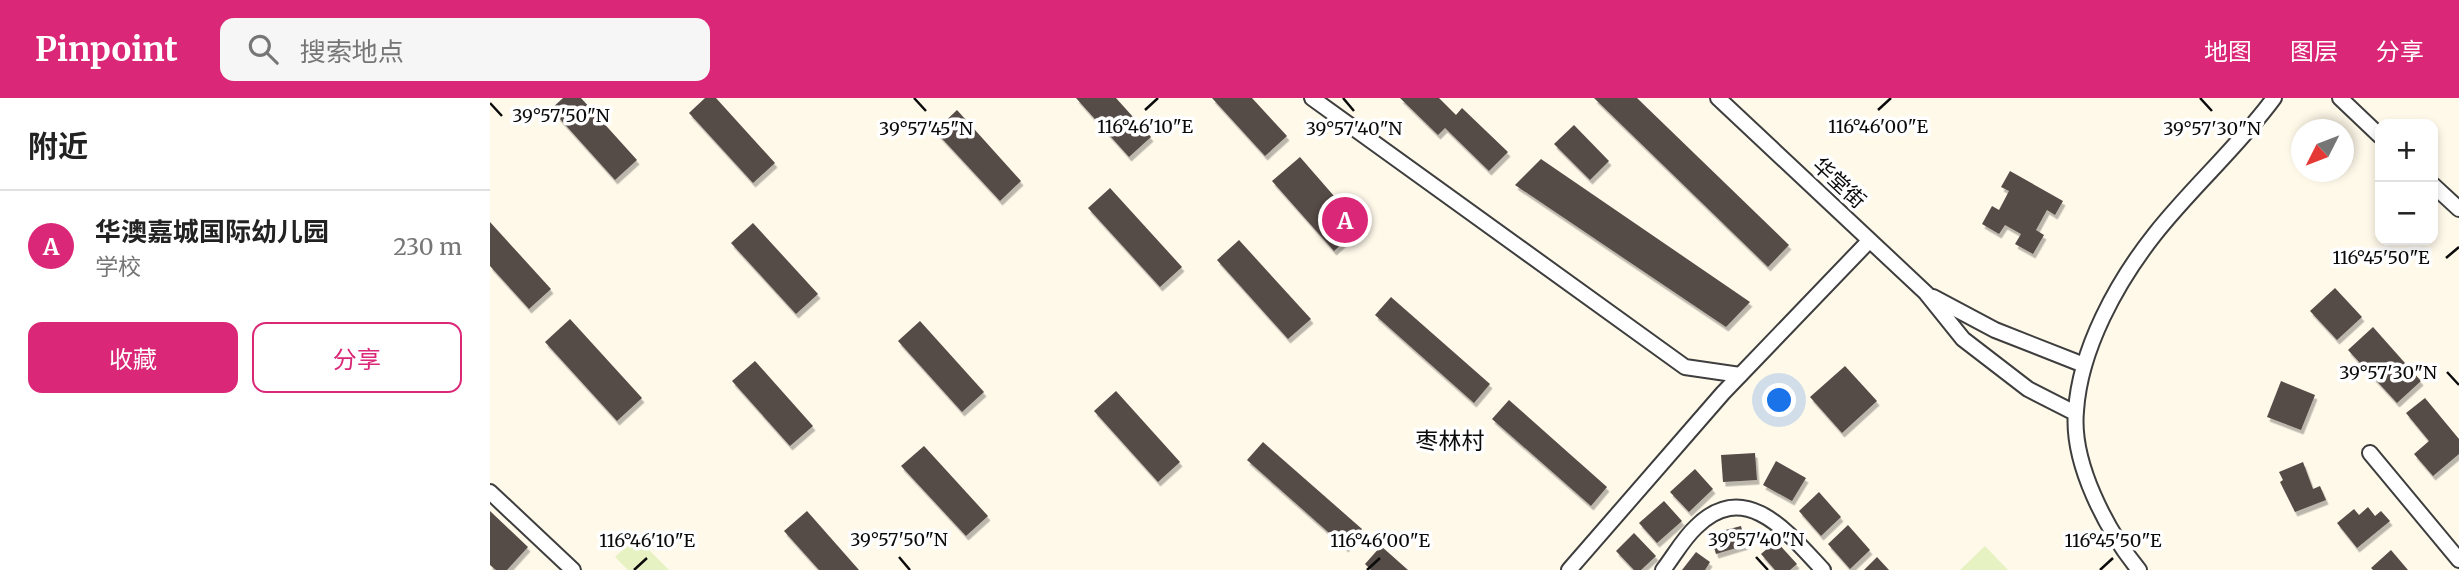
<!DOCTYPE html>
<html lang="zh">
<head>
<meta charset="utf-8">
<style>
  :root { --surface:#fff; --page:#f6f6f6; --text:#222; --muted:#767676; --line:#e0e0e0; --accent:#db2777 }
  body { margin:0; font-family:Merriweather,"Noto Sans SC",serif; background:var(--page); color:var(--text) }
  .controls { position:absolute; right:21px; top:21px; display:grid; overflow:hidden; border-radius:14px; box-shadow:0 4px 10px #0003 }
  .controls button { width:63px; height:63px; display:grid; place-items:center; padding:0; border:0; border-bottom:2px solid var(--line); background:var(--surface); color:var(--text); font:35px sans-serif }
  .compass { position:absolute; left:1801px; top:21px; width:63px; height:63px; border-radius:50%; background:var(--surface); box-shadow:0 4px 10px #0003; rotate:228deg }
  .you { position:absolute; left:1290px; top:303px; width:24px; height:24px; margin:-18px; border:5px solid #fff; border-radius:50%; background:#1a73e8; box-shadow:0 0 0 10px #1a73e833 }
  .badge { display:grid; place-items:center; width:46px; height:46px; border-radius:50%; background:var(--accent); color:#fff; font-size:23px; font-weight:700 }
  .pin { position:absolute; translate:-50% -50%; border:4px solid #fff; box-shadow:0 2px 7px #0006 }
  .list { margin:0; padding:0; list-style:none }
  h2 { display:flex; justify-content:space-between; align-items:center; height:91px; margin:0; padding:0 28px; font-size:30px }
  h2 small { font-size:23px; font-weight:400; color:var(--muted) }
  .list li { display:grid; grid-template-columns:46px 1fr auto; gap:21px; align-items:center; box-sizing:border-box; height:112px; padding:0 28px; border-top:2px solid var(--line) }
  .list b { display:block; font-size:26px; white-space:nowrap }
  .list p { margin:0; font-size:23px; white-space:nowrap; color:var(--muted) }
  .list em { font-size:23px; font-style:normal; color:var(--muted) }
  .actions { display:flex; gap:14px; padding:21px 28px }
  .actions a { flex:1; padding:16px 0; border:2px solid var(--accent); border-radius:14px; text-align:center; font-size:24px; color:var(--accent) }
  .actions .main { background:var(--accent); color:#fff }
  .icon { flex:none; width:38px; height:38px; fill:none; stroke:currentColor; stroke-width:2; stroke-linecap:round; stroke-linejoin:round }
  .map { position:relative; flex:none; width:1969px; height:472px; overflow:hidden }
  header { display:flex; align-items:center; gap:42px; box-sizing:border-box; height:98px; padding:0 35px; background:var(--accent); color:#fff }
  header strong { font-size:33px }
  nav { display:flex; gap:38px; margin-inline-start:auto; font-size:24px }
  .search { width:490px; height:63px; background:var(--page); display:flex; align-items:center; gap:18px; box-sizing:border-box; padding:0 24px; border-radius:14px; color:var(--muted); font-size:26px }
  main { display:flex }
  aside { flex:1; background:var(--surface) }
  .map>svg:first-child { display:block }
</style>
</head>
<body>
<header>
<strong>Pinpoint</strong>
<div class="search"><svg class="icon" aria-label="search" viewBox="0 0 24 24"><circle cx="10" cy="10" r="6"/><path d="M15 15l6 6"/></svg>搜索地点</div>
<nav><a>地图</a><a>图层</a><a>分享</a></nav>
</header>
<main>
<aside>
<h2>附近<small></small></h2>
<ul class="list">
<li><span class="badge">A</span><div><b>华澳嘉城国际幼儿园</b><p>学校</p></div><em>230 m</em></li>
</ul>
<div class="actions"><a class="main">收藏</a><a>分享</a></div>
</aside>
<div class="map">
<svg width="1969" height="472" viewBox="0 0 1969 472">
  <defs>
    <filter id="shadow"><feDropShadow dx="2.5" dy="4.5" stdDeviation="0" flood-color="#0004"/></filter>
  </defs>
  <rect width="100%" height="100%" fill="#fff9ea"/>
  <g fill="#e7f2c3">
    <path d="M 146,439 L 179,472 L 138,472 L 125,459 Z"/>
    <path d="M 1495,448 L 1518,472 L 1470,472 Z"/>
  </g>
  <g fill="#554b47" filter="url(#shadow)">
    <path d="M 73,0 L 91,0 L 147,62 L 125,82 L 61,11 Z"/>
    <path d="M 215,0 L 226,0 L 285,65 L 263,85 L 199,15 Z"/>
    <path d="M 586,0 L 626,0 L 661,39 L 639,59 Z"/>
    <path d="M 722,0 L 762,0 L 797,38 L 775,58 Z"/>
    <path d="M 910,0 L 949,0 L 966,17 L 972,10 L 1018,54 L 999,73 L 955,30 L 948,37 Z"/>
    <path d="M 1104,0 L 1147,0 L 1299,147 L 1278,169 Z"/>
    <path d="M 467,12 L 531,83 L 510,103 L 445,33 Z"/>
    <path d="M 1084,27 L 1119,63 L 1100,82 L 1064,46 Z"/>
    <path d="M 810,59 L 871,129 L 844,153 L 782,83 Z"/>
    <path d="M 1051,61 L 1260,204 L 1236,229 L 1025,87 Z"/>
    <path d="M 1520,73 L 1573,103 L 1565,117 L 1557,112 L 1546,132 L 1554,137 L 1543,156 L 1525,146 L 1531,136 L 1515,127 L 1509,136 L 1492,126 L 1502,108 L 1509,112 L 1519,93 L 1511,89 Z"/>
    <path d="M 620,90 L 692,169 L 670,189 L 598,110 Z"/>
    <path d="M 0,124 L 61,191 L 39,211 L 0,168 Z"/>
    <path d="M 263,125 L 328,196 L 306,216 L 241,145 Z"/>
    <path d="M 749,142 L 821,221 L 798,241 L 727,162 Z"/>
    <path d="M 1845,190 L 1872,219 L 1847,242 L 1820,213 Z"/>
    <path d="M 901,199 L 1000,286 L 984,305 L 885,217 Z"/>
    <path d="M 80,221 L 152,300 L 127,323 L 55,244 Z"/>
    <path d="M 430,223 L 494,294 L 472,314 L 408,243 Z"/>
    <path d="M 1883,229 L 1931,283 L 1907,305 L 1858,252 Z"/>
    <path d="M 265,263 L 323,328 L 300,348 L 242,283 Z"/>
    <path d="M 1355,268 L 1387,303 L 1352,335 L 1320,299 Z"/>
    <path d="M 1791,283 L 1825,297 L 1811,332 L 1777,319 Z"/>
    <path d="M 626,293 L 690,364 L 668,384 L 604,313 Z"/>
    <path d="M 1935,300 L 1969,341 L 1969,356 L 1943,378 L 1924,356 L 1939,343 L 1916,315 Z"/>
    <path d="M 1019,302 L 1117,389 L 1101,408 L 1002,321 Z"/>
    <path d="M 773,344 L 872,431 L 856,450 L 757,362 Z"/>
    <path d="M 434,348 L 498,418 L 476,438 L 411,368 Z"/>
    <path d="M 1265,355 L 1267,382 L 1233,384 L 1231,357 Z"/>
    <path d="M 1286,363 L 1316,380 L 1302,403 L 1273,387 Z"/>
    <path d="M 1813,364 L 1823,391 L 1830,388 L 1836,402 L 1805,414 L 1790,384 L 1793,382 L 1789,374 Z"/>
    <path d="M 1205,371 L 1223,391 L 1199,414 L 1180,394 Z"/>
    <path d="M 1329,394 L 1351,419 L 1331,438 L 1309,413 Z"/>
    <path d="M 1174,403 L 1192,423 L 1167,445 L 1149,425 Z"/>
    <path d="M 1878,409 L 1885,418 L 1891,413 L 1900,423 L 1867,450 L 1847,425 L 1864,411 L 1869,417 Z"/>
    <path d="M 0,413 L 38,449 L 17,472 L 6,472 L 0,467 Z"/>
    <path d="M 317,413 L 369,472 L 329,472 L 294,433 Z"/>
    <path d="M 1358,427 L 1380,452 L 1360,471 L 1338,446 Z"/>
    <path d="M 1251,428 L 1256,447 L 1226,456 L 1220,436 Z"/>
    <path d="M 1144,435 L 1166,458 L 1151,472 L 1144,472 L 1126,453 Z"/>
    <path d="M 1286,443 L 1307,466 L 1300,472 L 1285,472 L 1271,456 Z"/>
    <path d="M 891,448 L 918,472 L 881,472 L 875,466 Z"/>
    <path d="M 1901,452 L 1918,472 L 1883,472 L 1881,470 Z"/>
    <path d="M 1206,454 L 1220,464 L 1215,472 L 1192,472 Z"/>
    <path d="M 1387,459 L 1399,472 L 1374,472 Z"/>
  </g>
  <g fill="none" stroke-linecap="round" stroke-linejoin="round">
    <defs>
      <g id="minor">
        <path d="M 822,0 L 1195,269 L 1250,277"/>
        <path d="M 1228,0 L 1436,195 L 1473,241 L 1538,291 L 1585,315"/>
        <path d="M 1850,0 L 1890,38"/>
        <path d="M 1943,87 L 1969,111"/>
        <path d="M 1443,199 L 1505,232 L 1594,267"/>
        <path d="M 1880,355 L 1969,462"/>
        <path d="M 0,394 L 83,472"/>
        <path d="M 1079,472 L 1233,295 L 1379,143"/>
        <path d="M 1173,472 C 1184,458 1193,441 1206,429 C 1256,379 1300,437 1333,472"/>
        <path d="M 1649,472 C 1617,433 1581,365 1586,313 C 1590,251 1627,184 1665,136 C 1702,89 1749,48 1784,0"/>
      </g>
    </defs>
    <use href="#minor" stroke="#3e3e3e" stroke-width="18"/>
    <use href="#minor" stroke="#fff" stroke-width="14"/>
  </g>
  <path fill="none" stroke="#0b0b0b" stroke-width="2.5" d="M 424,0 L 436,13M 853,0 L 864,13M 1710,0 L 1722,13M 0,5 L 12,18M 655,12 L 668,0M 1388,12 L 1401,0M 1956,160 L 1969,149M 1957,274 L 1969,287M 409,459 L 420,472M 1266,459 L 1278,472M 144,472 L 157,460M 877,472 L 890,460M 1610,472 L 1623,460"/>
  <g text-anchor="middle" stroke-width="7" stroke-linejoin="round" paint-order="stroke">
    <g font-size="21" fill="#0b0b0b" stroke="#fff">
      <text transform="translate(1349 85) rotate(43)" y="7">华堂街</text>
    </g>
    <g font-size="23" fill="#0b0b0b" stroke="#fff">
      <text x="960" y="351">枣林村</text>
    </g>
  </g>
  <g font-size="18" text-anchor="middle" fill="#0b0b0b" stroke="#fff" stroke-width="7" stroke-linejoin="round" paint-order="stroke">
    <text x="71" y="24">39°57'50"N</text>
    <text x="655" y="35">116°46'10"E</text>
    <text x="1388" y="35">116°46'00"E</text>
    <text x="864" y="37">39°57'40"N</text>
    <text x="436" y="37">39°57'45"N</text>
    <text x="1722" y="37">39°57'30"N</text>
    <text x="1891" y="166">116°45'50"E</text>
    <text x="1898" y="281">39°57'30"N</text>
    <text x="409" y="448">39°57'50"N</text>
    <text x="1266" y="448">39°57'40"N</text>
    <text x="157" y="449">116°46'10"E</text>
    <text x="890" y="449">116°46'00"E</text>
    <text x="1623" y="449">116°45'50"E</text>
  </g>
</svg>
<div class="controls">
<button>+</button>
<button>−</button>
</div>
<svg class="compass" viewBox="-18 -18 36 36"><path d="M0-13l5 13h-10z" fill="#e53935"/><path d="M0 13l5-13h-10z" fill="#767676"/></svg>
<div class="you"></div>
<div class="pin badge" style="left:855px;top:122px">A</div>
</div>
</main>
</body>
</html>
